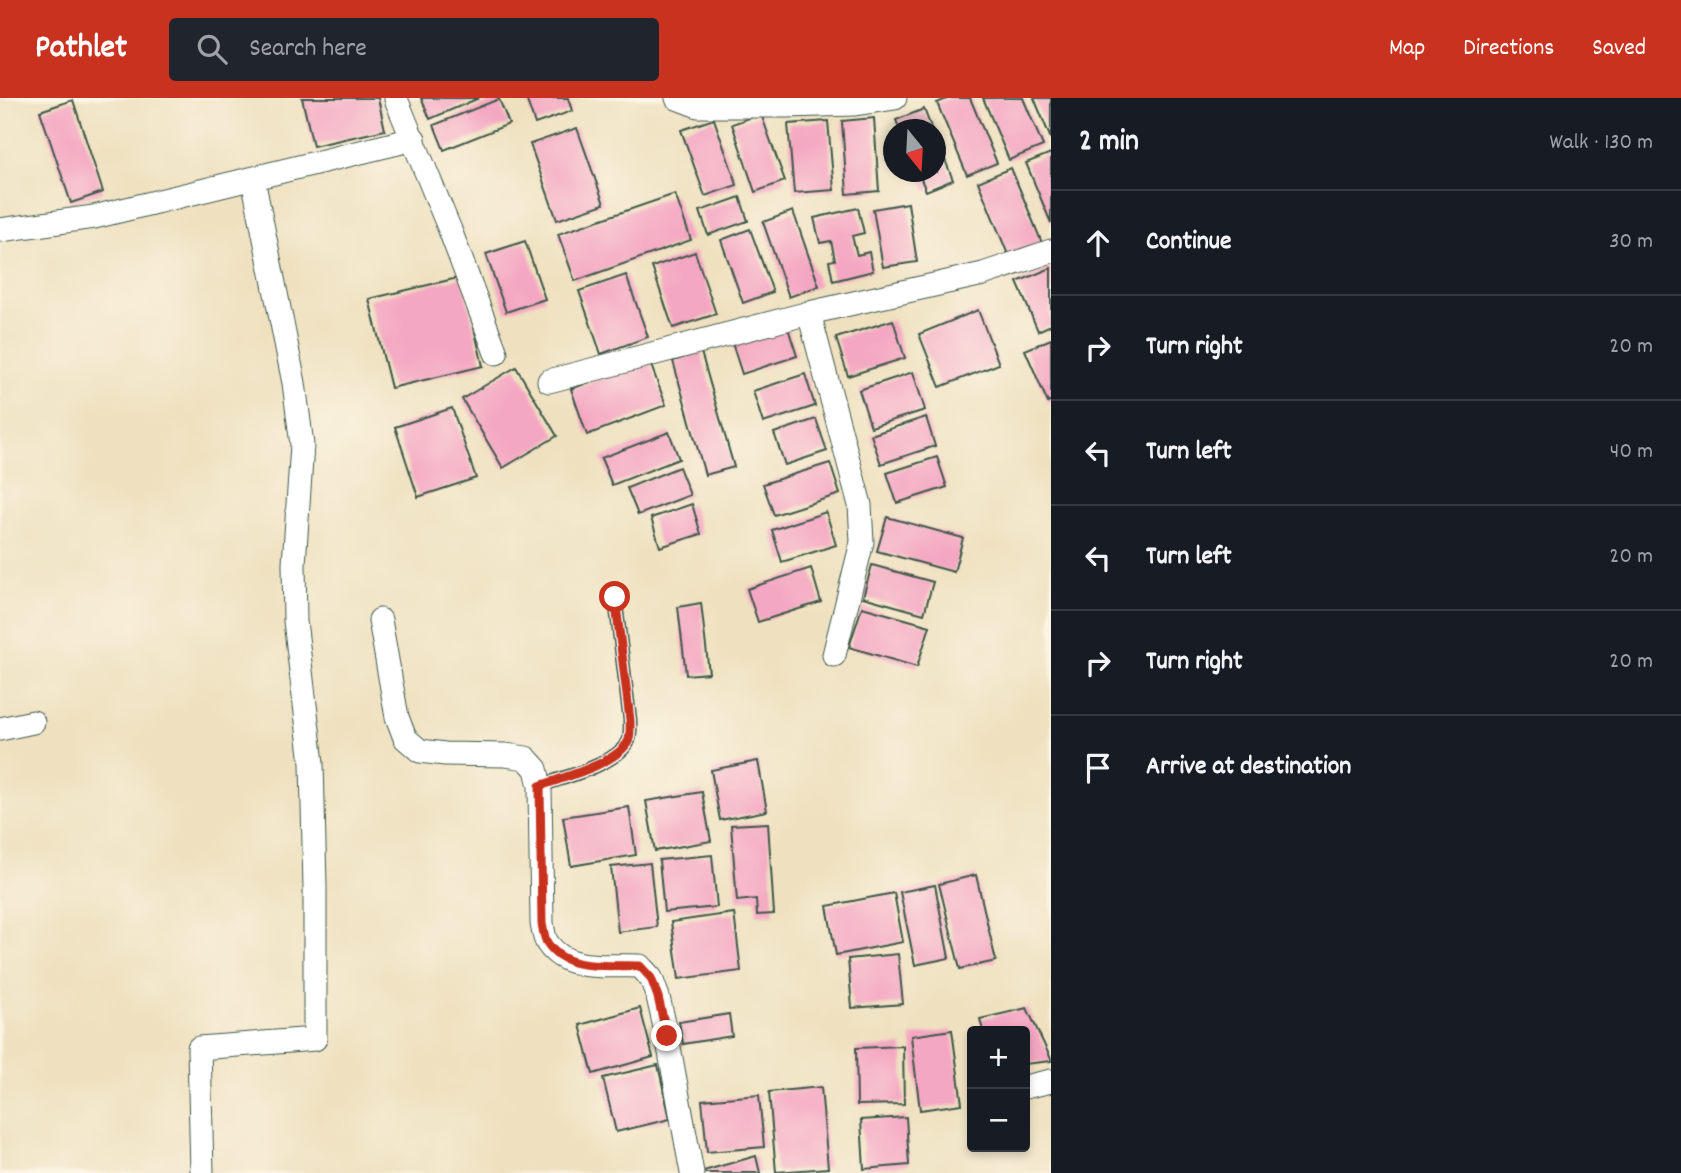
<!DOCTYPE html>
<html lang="en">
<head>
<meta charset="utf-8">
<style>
  :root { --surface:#171b24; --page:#20242c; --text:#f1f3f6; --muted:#9ea1a6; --line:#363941; --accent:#c8321e }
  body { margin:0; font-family:Dekko,sans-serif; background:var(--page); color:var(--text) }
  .controls { position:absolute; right:21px; bottom:21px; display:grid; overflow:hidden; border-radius:7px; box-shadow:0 4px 10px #0003 }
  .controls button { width:63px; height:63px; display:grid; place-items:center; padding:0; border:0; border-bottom:2px solid var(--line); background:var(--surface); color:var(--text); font:35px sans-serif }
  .compass { position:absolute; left:883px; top:21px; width:63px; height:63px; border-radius:50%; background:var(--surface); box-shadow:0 4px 10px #0003; rotate:162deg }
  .stop { position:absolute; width:21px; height:21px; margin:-16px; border:5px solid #c8321e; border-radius:50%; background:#fff }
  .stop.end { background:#c8321e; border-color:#fff; box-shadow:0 2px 7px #0008 }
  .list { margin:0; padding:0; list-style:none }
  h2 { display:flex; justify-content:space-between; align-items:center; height:91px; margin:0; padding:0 28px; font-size:30px }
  h2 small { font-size:23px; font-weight:400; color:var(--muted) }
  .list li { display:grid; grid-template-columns:46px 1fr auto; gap:21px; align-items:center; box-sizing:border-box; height:105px; padding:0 28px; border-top:2px solid var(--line) }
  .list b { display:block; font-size:26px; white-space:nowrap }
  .list em { font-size:23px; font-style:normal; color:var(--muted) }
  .icon { flex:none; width:38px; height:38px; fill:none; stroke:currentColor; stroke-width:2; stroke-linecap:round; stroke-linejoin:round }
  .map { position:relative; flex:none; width:1051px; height:1075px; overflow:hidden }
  header { display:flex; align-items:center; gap:42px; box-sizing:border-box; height:98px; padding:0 35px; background:var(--accent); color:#fff }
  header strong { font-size:33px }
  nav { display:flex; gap:38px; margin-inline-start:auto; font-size:24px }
  .search { width:490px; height:63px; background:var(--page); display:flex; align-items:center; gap:18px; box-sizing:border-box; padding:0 24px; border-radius:7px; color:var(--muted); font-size:26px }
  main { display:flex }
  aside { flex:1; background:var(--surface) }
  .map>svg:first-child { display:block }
</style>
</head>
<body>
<header>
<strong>Pathlet</strong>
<div class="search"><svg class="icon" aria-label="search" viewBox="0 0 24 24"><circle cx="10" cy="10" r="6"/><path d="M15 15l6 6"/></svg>Search here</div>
<nav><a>Map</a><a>Directions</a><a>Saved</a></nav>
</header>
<main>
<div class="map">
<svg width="1051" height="1075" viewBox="0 0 1051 1075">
  <rect width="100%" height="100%" fill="#fcf5e5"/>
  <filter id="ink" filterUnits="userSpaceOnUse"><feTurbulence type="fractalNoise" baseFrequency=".0143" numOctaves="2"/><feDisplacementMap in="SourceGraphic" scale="14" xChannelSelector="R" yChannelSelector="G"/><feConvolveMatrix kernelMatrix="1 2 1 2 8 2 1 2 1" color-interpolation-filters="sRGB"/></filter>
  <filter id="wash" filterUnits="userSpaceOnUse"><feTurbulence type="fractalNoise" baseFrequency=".00686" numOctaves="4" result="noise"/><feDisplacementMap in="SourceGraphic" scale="28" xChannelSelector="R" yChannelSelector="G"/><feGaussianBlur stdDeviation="1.57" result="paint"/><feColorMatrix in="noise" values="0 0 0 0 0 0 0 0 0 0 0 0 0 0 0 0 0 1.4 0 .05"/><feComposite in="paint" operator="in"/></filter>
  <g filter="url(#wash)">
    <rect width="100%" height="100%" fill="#efe1c0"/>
    <g id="blocks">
      <g fill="#f4a7c2">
        <path d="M 302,0 L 378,0 L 385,32 L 313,48 Z"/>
        <path d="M 421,0 L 479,0 L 430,21 Z"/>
        <path d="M 526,0 L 568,0 L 572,13 L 535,26 Z"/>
        <path d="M 949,0 L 970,0 L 997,65 L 967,77 L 937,5 Z"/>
        <path d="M 983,0 L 1023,0 L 1043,48 L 1009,62 Z"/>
        <path d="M 1034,0 L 1051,0 L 1051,41 Z"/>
        <path d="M 499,1 L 509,26 L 444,52 L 434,27 Z"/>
        <path d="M 73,2 L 103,94 L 71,105 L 40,13 Z"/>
        <path d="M 924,11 L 932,32 L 900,32 L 896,22 Z"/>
        <path d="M 761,16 L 785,83 L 755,94 L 732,26 Z"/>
        <path d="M 874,20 L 879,93 L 847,96 L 842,23 Z"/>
        <path d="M 714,21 L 737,87 L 705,98 L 681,32 Z"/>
        <path d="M 828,23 L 834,92 L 794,95 L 788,26 Z"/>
        <path d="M 577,30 L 604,106 L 557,122 L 530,46 Z"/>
        <path d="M 936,39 L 953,82 L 926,93 L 918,74 L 936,74 Z"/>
        <path d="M 1051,55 L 1051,125 L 1026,65 Z"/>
        <path d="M 1011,70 L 1042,145 L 1009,159 L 978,84 Z"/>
        <path d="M 675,96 L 691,142 L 575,183 L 558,136 Z"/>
        <path d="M 740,99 L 748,123 L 708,137 L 700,113 Z"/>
        <path d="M 908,105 L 917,164 L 883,169 L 873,111 Z"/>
        <path d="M 858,110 L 864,135 L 852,138 L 857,157 L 869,154 L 873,173 L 833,183 L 829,163 L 835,162 L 831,143 L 820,145 L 814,120 Z"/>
        <path d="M 793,113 L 819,188 L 789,199 L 763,124 Z"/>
        <path d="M 750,131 L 773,194 L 743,205 L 721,142 Z"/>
        <path d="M 525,143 L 545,201 L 506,214 L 486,156 Z"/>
        <path d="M 695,154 L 716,216 L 673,230 L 652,169 Z"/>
        <path d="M 1051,170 L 1051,227 L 1038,233 L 1017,184 Z"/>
        <path d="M 626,177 L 648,239 L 601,256 L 579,193 Z"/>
        <path d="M 462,179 L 483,268 L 391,290 L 369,201 Z"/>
        <path d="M 978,212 L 999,266 L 940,289 L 919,236 Z"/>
        <path d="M 893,222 L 905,260 L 848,278 L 836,240 Z"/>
        <path d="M 787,227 L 797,258 L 742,276 L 732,245 Z"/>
        <path d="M 1051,241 L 1051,303 L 1048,305 L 1025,252 Z"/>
        <path d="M 701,254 L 734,369 L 705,377 L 673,263 Z"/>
        <path d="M 649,262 L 666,307 L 587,337 L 571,291 Z"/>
        <path d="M 516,269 L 557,338 L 503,370 L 462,301 Z"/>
        <path d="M 913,274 L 925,312 L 871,329 L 859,292 Z"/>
        <path d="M 805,276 L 815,308 L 763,325 L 753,293 Z"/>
        <path d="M 452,310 L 476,380 L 418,399 L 395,329 Z"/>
        <path d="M 926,319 L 935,348 L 881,366 L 871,337 Z"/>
        <path d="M 816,321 L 827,353 L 785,367 L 774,335 Z"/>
        <path d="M 669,334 L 679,361 L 612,387 L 601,360 Z"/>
        <path d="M 937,359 L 947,389 L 897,405 L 887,375 Z"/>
        <path d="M 830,365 L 840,396 L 774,417 L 763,386 Z"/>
        <path d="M 679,369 L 690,397 L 638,417 L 627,390 Z"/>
        <path d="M 692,406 L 701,436 L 660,449 L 651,420 Z"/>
        <path d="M 826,414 L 836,447 L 782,464 L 772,432 Z"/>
        <path d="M 887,419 L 963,440 L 954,474 L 877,453 Z"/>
        <path d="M 872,467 L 933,484 L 924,516 L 863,499 Z"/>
        <path d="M 811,470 L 821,504 L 758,524 L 747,491 Z"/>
        <path d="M 701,505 L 709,575 L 686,577 L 678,509 Z"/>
        <path d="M 862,509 L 930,528 L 917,569 L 849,549 Z"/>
        <path d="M 758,663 L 767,713 L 720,722 L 711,672 Z"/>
        <path d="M 702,694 L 711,743 L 655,753 L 646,703 Z"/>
        <path d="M 629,709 L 636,757 L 571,768 L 563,719 Z"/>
        <path d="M 768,725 L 774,816 L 757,817 L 756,801 L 737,803 L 731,727 Z"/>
        <path d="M 712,757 L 717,809 L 664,814 L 659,762 Z"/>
        <path d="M 650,765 L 657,829 L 618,834 L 611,769 Z"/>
        <path d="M 976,777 L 996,863 L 960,871 L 939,786 Z"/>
        <path d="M 935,787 L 949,860 L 915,867 L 900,794 Z"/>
        <path d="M 894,795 L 903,844 L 836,857 L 827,808 Z"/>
        <path d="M 734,815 L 741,873 L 679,881 L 671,824 Z"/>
        <path d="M 898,856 L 903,906 L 852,910 L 848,861 Z"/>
        <path d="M 640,910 L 653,959 L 593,976 L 580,927 Z"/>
        <path d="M 1027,910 L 1051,961 L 1051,963 L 1025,966 L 1025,933 L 983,933 L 980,921 Z"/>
        <path d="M 729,916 L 732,938 L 683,946 L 679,924 Z"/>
        <path d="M 952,932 L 962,1006 L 920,1012 L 911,938 Z"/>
        <path d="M 903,948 L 904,1006 L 857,1007 L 856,950 Z"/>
        <path d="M 658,967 L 670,1021 L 616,1034 L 603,980 Z"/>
        <path d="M 821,989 L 828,1070 L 776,1074 L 769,994 Z"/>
        <path d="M 759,997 L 764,1049 L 707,1054 L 702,1002 Z"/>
        <path d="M 906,1019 L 909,1067 L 864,1071 L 861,1022 Z"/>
        <path d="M 756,1058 L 760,1075 L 700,1075 L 700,1074 Z"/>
      </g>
    </g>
  </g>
  <g filter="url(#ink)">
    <use href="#blocks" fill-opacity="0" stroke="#3e5649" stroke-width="2"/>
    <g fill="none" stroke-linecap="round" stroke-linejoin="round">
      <defs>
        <path id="service" d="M 540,688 C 564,679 615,667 628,644 C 631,638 630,629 630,622 L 615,499"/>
        <g id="minor">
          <path d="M 677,0 L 698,8 L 787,8 L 855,6 L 895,0"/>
          <path d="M 396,1 L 450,132 L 496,255"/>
          <path d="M 0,132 L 94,119 L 414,41"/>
          <path d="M 809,215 L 860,407 L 862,444 L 834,557"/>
          <path d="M 549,283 L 809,215 L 983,176 L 1051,153"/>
          <path d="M 380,522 L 397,619 L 405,640 L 420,653 L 445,656 L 505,657 L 526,660 L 536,671 L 540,688 L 542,825 C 543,831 544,841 548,846 C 568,875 610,866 640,868 L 651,880 L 658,899 L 667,938 L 692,1075"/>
          <path d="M 0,631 L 33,624"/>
          <path d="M 1025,989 L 1051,983"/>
          <path d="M 202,1075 L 199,950 L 315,941 L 315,790 L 312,665 L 295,523 L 294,466 L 302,347 L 294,285 L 253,81"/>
        </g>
      </defs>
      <use href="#service" stroke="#3e5649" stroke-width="15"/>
      <use href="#minor" stroke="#3e5649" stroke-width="25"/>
      <use href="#service" stroke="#fff" stroke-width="12"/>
      <use href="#minor" stroke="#fff" stroke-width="23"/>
    </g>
  </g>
  <g fill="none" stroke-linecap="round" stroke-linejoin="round" filter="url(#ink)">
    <path stroke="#c8321e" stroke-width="9" d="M 615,499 L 630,622 C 630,629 631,638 628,644 C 615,666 564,679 540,688 L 542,825 C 543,831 544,841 548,846 C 568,875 610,866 640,868 L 651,880 L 658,899 L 667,938"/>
  </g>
</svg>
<div class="controls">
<button>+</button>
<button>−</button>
</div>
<svg class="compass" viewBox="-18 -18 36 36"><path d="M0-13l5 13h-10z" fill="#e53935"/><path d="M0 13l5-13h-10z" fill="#9ea1a6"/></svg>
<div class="stop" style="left:615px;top:499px"></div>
<div class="stop end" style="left:667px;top:938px"></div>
</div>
<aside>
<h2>2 min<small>Walk · 130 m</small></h2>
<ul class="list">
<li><svg class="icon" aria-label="ahead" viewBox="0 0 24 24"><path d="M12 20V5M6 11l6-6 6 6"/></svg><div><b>Continue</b></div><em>30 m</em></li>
<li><svg class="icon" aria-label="right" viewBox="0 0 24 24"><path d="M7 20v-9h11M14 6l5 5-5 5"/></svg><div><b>Turn right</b></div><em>20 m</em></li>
<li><svg class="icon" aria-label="left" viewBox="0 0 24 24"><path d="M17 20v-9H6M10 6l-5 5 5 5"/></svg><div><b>Turn left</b></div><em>40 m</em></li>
<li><svg class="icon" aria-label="left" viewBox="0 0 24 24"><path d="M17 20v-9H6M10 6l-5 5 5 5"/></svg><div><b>Turn left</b></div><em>20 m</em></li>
<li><svg class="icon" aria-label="right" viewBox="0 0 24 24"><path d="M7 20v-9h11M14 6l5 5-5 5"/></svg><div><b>Turn right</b></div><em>20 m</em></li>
<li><svg class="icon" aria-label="arrive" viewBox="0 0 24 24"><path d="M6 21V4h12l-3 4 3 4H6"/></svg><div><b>Arrive at destination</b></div></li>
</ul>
</aside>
</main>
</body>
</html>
